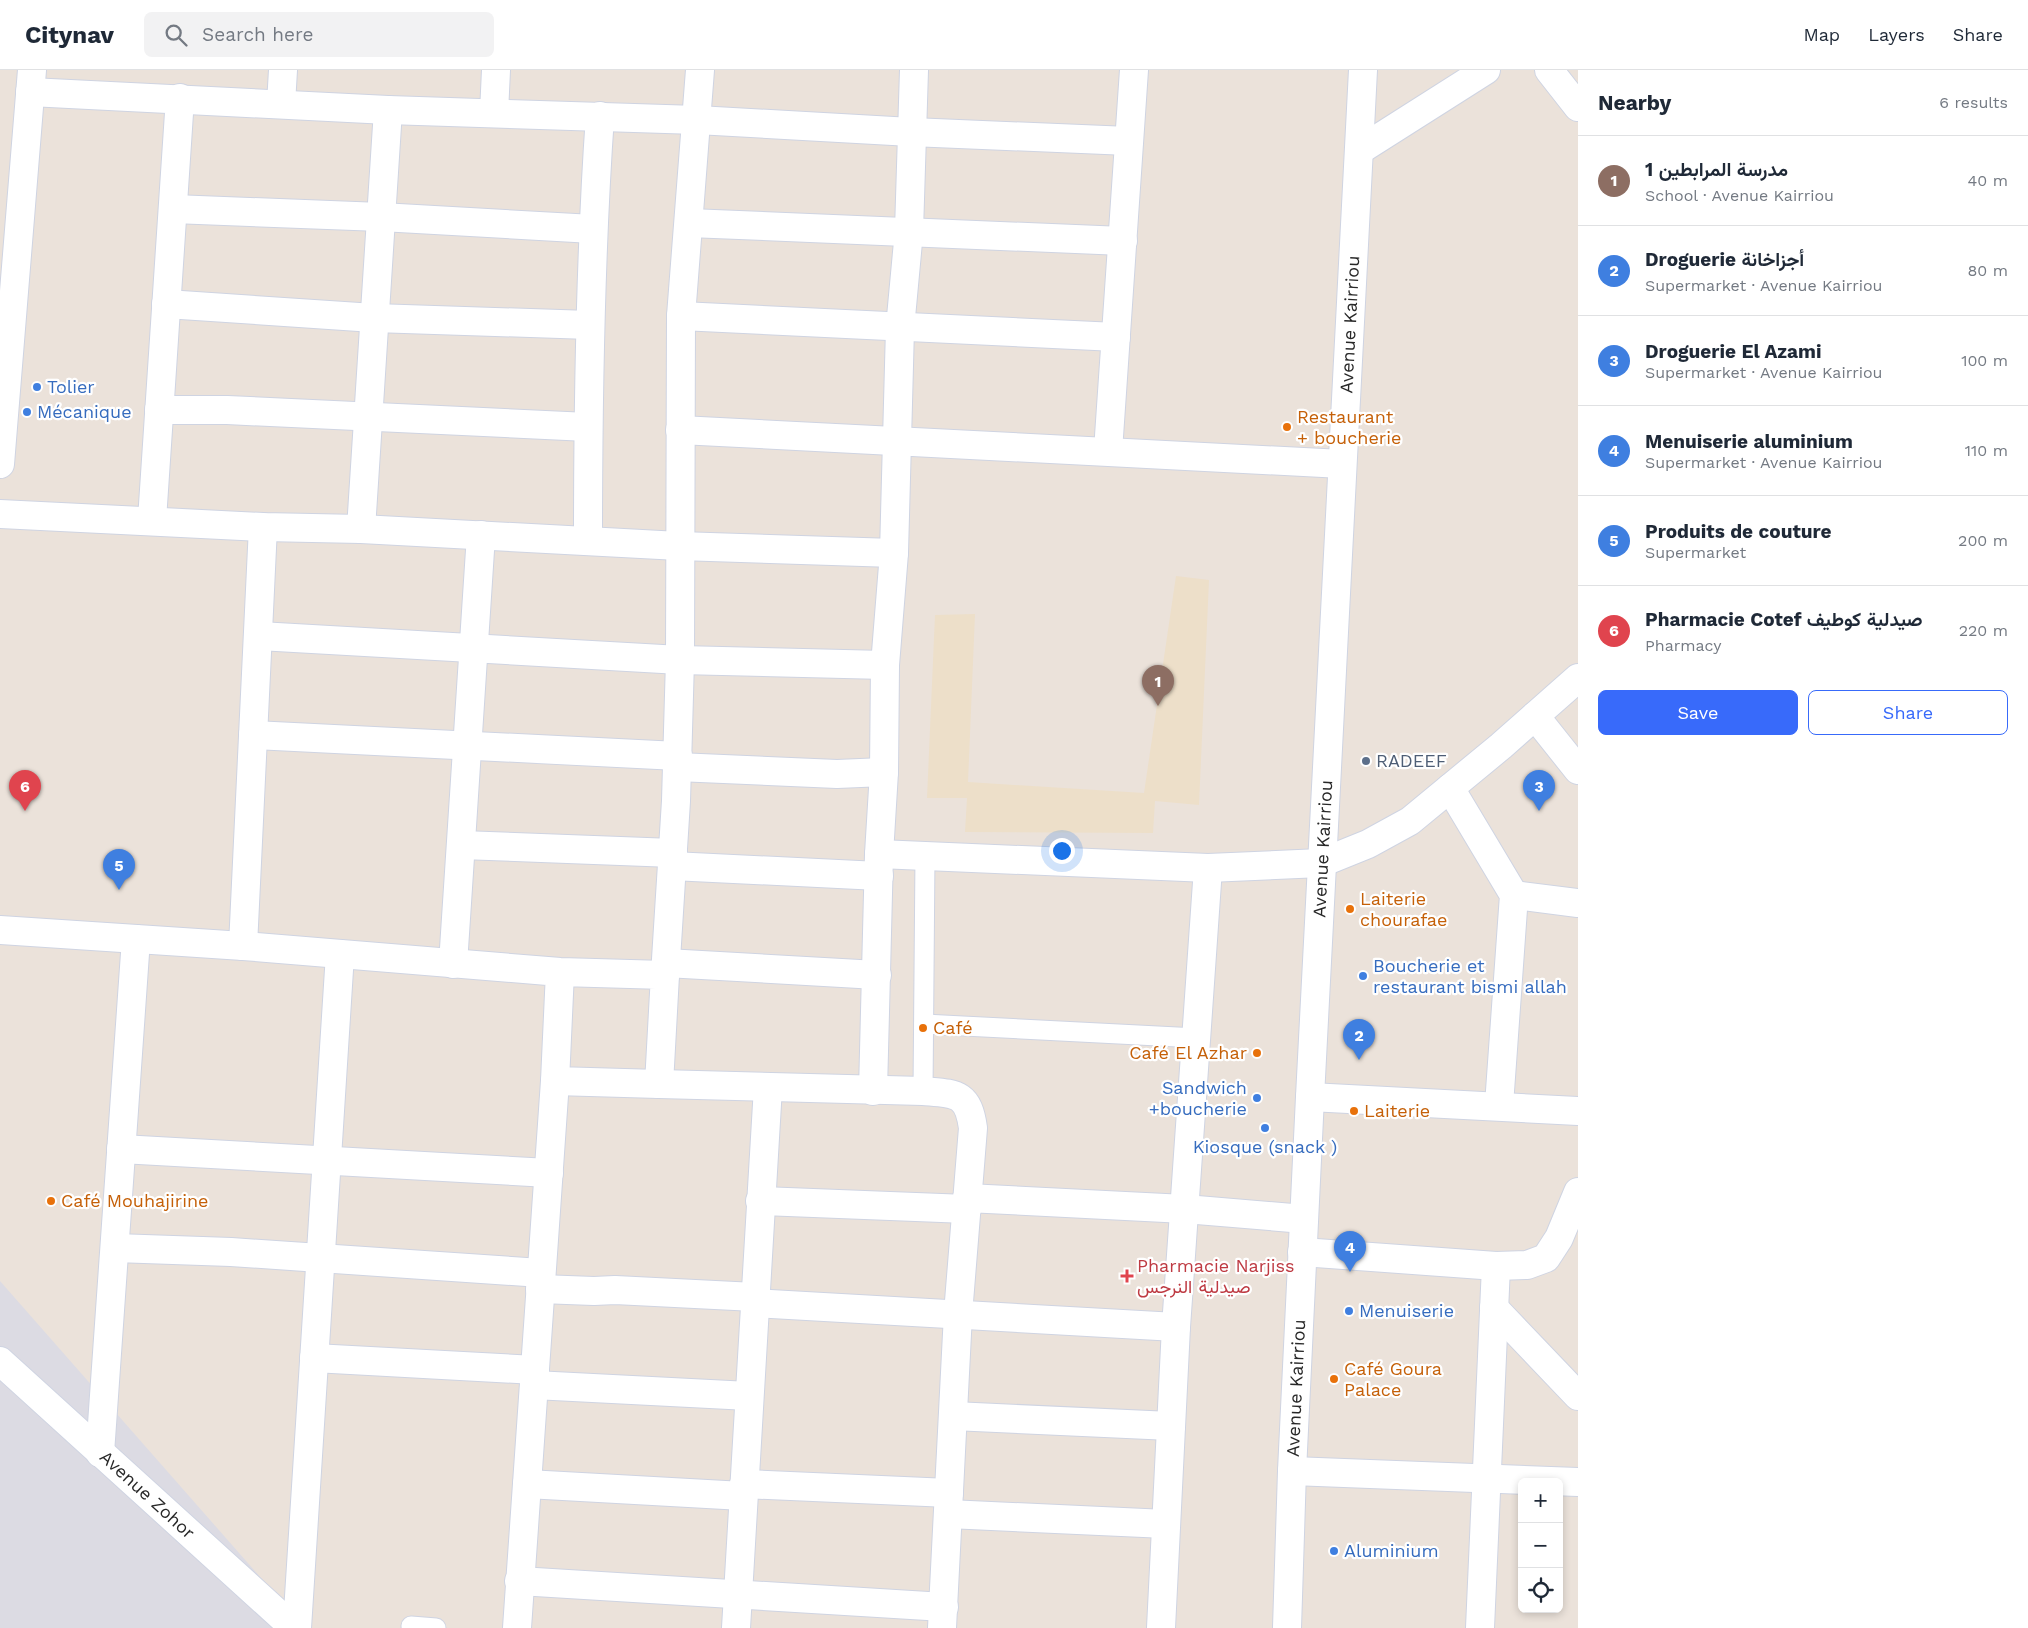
<!DOCTYPE html>
<html lang="en">
<head>
<meta charset="utf-8">
<style>
  :root { --surface:#fff; --page:#f2f2f3; --text:#1f2937; --muted:#747a83; --line:#e0e1e3; --accent:#386afa }
  body { margin:0; font-family:"Work Sans",Vazirmatn,sans-serif; background:var(--page); color:var(--text) }
  .controls { position:absolute; right:15px; bottom:15px; display:grid; overflow:hidden; border-radius:8px; box-shadow:0 2px 8px #0003 }
  .controls button { width:45px; height:45px; display:grid; place-items:center; padding:0; border:0; border-bottom:1px solid var(--line); background:var(--surface); color:var(--text); font:25px sans-serif }
  .you { position:absolute; left:1061px; top:780px; width:18px; height:18px; margin:-12px; border:4px solid #fff; border-radius:50%; background:#1a73e8; box-shadow:0 0 0 8px #1a73e833 }
  .badge { display:grid; place-items:center; width:32px; height:32px; border-radius:50%; background:var(--accent); color:#fff; font-size:16px; font-weight:700 }
  .pin { position:absolute; translate:-50% -41px; filter:drop-shadow(0 1px 2px #0008) }
  .pin::after { content:''; position:absolute; top:26px; width:18px; height:15px; background:inherit; clip-path:polygon(0 0,100% 0,50% 100%) }
  .list { margin:0; padding:0; list-style:none }
  h2 { display:flex; justify-content:space-between; align-items:center; height:65px; margin:0; padding:0 20px; font-size:21px }
  h2 small { font-size:16px; font-weight:400; color:var(--muted) }
  .list li { display:grid; grid-template-columns:32px 1fr auto; gap:15px; align-items:center; box-sizing:border-box; height:90px; padding:0 20px; border-top:1px solid var(--line) }
  .list b { display:block; font-size:19px; white-space:nowrap }
  .list p { margin:0; font-size:16px; white-space:nowrap; color:var(--muted) }
  .list em { font-size:16px; font-style:normal; color:var(--muted) }
  .actions { display:flex; gap:10px; padding:15px 20px }
  .actions a { flex:1; padding:11px 0; border:1px solid var(--accent); border-radius:8px; text-align:center; font-size:18px; color:var(--accent) }
  .actions .main { background:var(--accent); color:#fff }
  .icon { flex:none; width:28px; height:28px; fill:none; stroke:currentColor; stroke-width:2; stroke-linecap:round; stroke-linejoin:round }
  .map { position:relative; flex:none; width:1578px; height:1558px; overflow:hidden }
  header { display:flex; align-items:center; gap:30px; box-sizing:border-box; height:70px; padding:0 25px; background:var(--surface); border-bottom:1px solid var(--line) }
  header strong { font-size:24px }
  nav { display:flex; gap:28px; margin-inline-start:auto; font-size:18px }
  .search { width:350px; height:45px; background:var(--page); display:flex; align-items:center; gap:12px; box-sizing:border-box; padding:0 18px; border-radius:8px; color:var(--muted); font-size:19px }
  main { display:flex }
  aside { flex:1; background:var(--surface) }
  .map>svg:first-child { display:block }
</style>
</head>
<body>
<header>
<strong>Citynav</strong>
<div class="search"><svg class="icon" aria-label="search" viewBox="0 0 24 24"><circle cx="10" cy="10" r="6"/><path d="M15 15l6 6"/></svg>Search here</div>
<nav><a>Map</a><a>Layers</a><a>Share</a></nav>
</header>
<main>
<div class="map">
<svg width="1578" height="1558" viewBox="0 0 1578 1558">
  <rect width="100%" height="100%" fill="#ebe2da"/>
  <path fill="#dcdbe3" d="M 0,1211 L 305,1558 L 0,1558 Z"/>
  <path fill="#eddfc9" d="M 1176,506 L 1209,510 L 1199,735 L 1155,731 L 1153,763 L 965,762 L 967,728 L 927,728 L 935,545 L 975,544 L 968,712 L 1144,723 Z"/>
  <g fill="none" stroke-linecap="round" stroke-linejoin="round">
    <defs>
      <g id="service">
        <path d="M 924,954 L 1197,968"/>
        <path d="M 923,1021 L 925,786"/>
        <path d="M 411,1556 L 436,1558"/>
      </g>
      <g id="pedestrian">
        <path d="M 697,50 L 911,62 L 1129,71"/>
        <path d="M 173,139 L 381,147 L 593,159"/>
        <path d="M 689,153 L 1123,171"/>
        <path d="M 166,234 L 374,248 L 590,255"/>
        <path d="M 681,246 L 1116,267"/>
        <path d="M 159,340 L 227,340 L 588,357"/>
        <path d="M 679,476 L 894,483"/>
        <path d="M 259,566 L 680,590"/>
        <path d="M 253,665 L 678,686"/>
        <path d="M 677,697 L 837,704 L 884,702"/>
        <path d="M 461,775 L 673,783"/>
        <path d="M 672,796 L 879,806"/>
        <path d="M 666,893 L 877,905"/>
        <path d="M 121,1079 L 549,1103"/>
        <path d="M 760,1131 L 967,1139"/>
        <path d="M 115,1178 L 231,1182 L 541,1203"/>
        <path d="M 540,1219 L 594,1221 L 615,1220 L 755,1227"/>
        <path d="M 754,1233 L 1176,1257"/>
        <path d="M 314,1288 L 535,1300"/>
        <path d="M 534,1315 L 749,1326"/>
        <path d="M 953,1346 L 1171,1356"/>
        <path d="M 527,1414 L 743,1426"/>
        <path d="M 744,1414 L 949,1423"/>
        <path d="M 948,1444 L 1166,1454"/>
        <path d="M 519,1511 L 944,1537"/>
      </g>
      <g id="minor">
        <path d="M 1549,0 L 1578,37"/>
        <path d="M 30,22 L 388,40 L 697,50"/>
        <path d="M 281,34 L 283,0"/>
        <path d="M 494,43 L 496,0"/>
        <path d="M 1360,80 L 1486,0"/>
        <path d="M 680,360 L 1342,394"/>
        <path d="M 1108,381 L 1134,0"/>
        <path d="M 0,394 L 32,0"/>
        <path d="M 0,444 L 263,457 L 361,459 L 679,476"/>
        <path d="M 152,450 L 180,28"/>
        <path d="M 361,459 L 388,40"/>
        <path d="M 588,470 C 588,329 590,187 600,46"/>
        <path d="M 680,590 L 885,595"/>
        <path d="M 1535,646 L 1578,700"/>
        <path d="M 1450,718 L 1514,825 L 1499,1035"/>
        <path d="M 879,784 L 1208,798 L 1321,793 L 1368,774 L 1410,751 L 1501,676 L 1578,608"/>
        <path d="M 1514,825 L 1578,833"/>
        <path d="M 0,860 L 243,876 L 560,902 L 665,905 L 659,1014 L 555,1011 L 560,902"/>
        <path d="M 243,876 L 263,457"/>
        <path d="M 453,894 L 481,465"/>
        <path d="M 665,905 L 676,731 L 680,590 L 681,246 L 700,0"/>
        <path d="M 659,1014 L 923,1021 C 956,1024 968,1022 973,1058 L 958,1244 L 942,1558"/>
        <path d="M 873,1021 L 879,784 L 884,702 L 885,595 L 894,483 L 900,258 L 909,161 L 914,0"/>
        <path d="M 1310,1027 L 1578,1041"/>
        <path d="M 967,1128 L 1185,1139 L 1304,1149"/>
        <path d="M 1302,1182 L 1496,1196 L 1527,1195 L 1546,1188 L 1559,1168 L 1578,1122"/>
        <path d="M 1494,1238 L 1578,1326"/>
        <path d="M 100,1383 L 136,869"/>
        <path d="M 1292,1401 L 1578,1412"/>
        <path d="M 297,1558 L 340,884"/>
        <path d="M 517,1558 L 555,1011"/>
        <path d="M 736,1558 L 768,1017"/>
        <path d="M 1161,1558 L 1176,1257 L 1208,798"/>
        <path id="s1" d="M 1287,1558 L 1292,1401 L 1310,1027 L 1363,0"/>
        <path d="M 1480,1558 L 1496,1196"/>
      </g>
      <g id="secondary">
        <path id="s2" d="M 0,1291 L 294,1558"/>
      </g>
    </defs>
    <use href="#service" stroke="#cfd4e2" stroke-width="21"/>
    <use href="#pedestrian" stroke="#cfd4e2" stroke-width="30"/>
    <use href="#minor" stroke="#cfd4e2" stroke-width="30"/>
    <use href="#secondary" stroke="#cfd4e2" stroke-width="30"/>
    <use href="#service" stroke="#fff" stroke-width="19"/>
    <use href="#pedestrian" stroke="#fff" stroke-width="28"/>
    <use href="#minor" stroke="#fff" stroke-width="28"/>
    <use href="#secondary" stroke="#fff" stroke-width="28"/>
  </g>
  <g fill="#3f7fe0" stroke="#fff" stroke-width="2">
    <circle cx="37" cy="317" r="5"/>
    <circle cx="27" cy="342" r="5"/>
    <circle cx="1363" cy="906" r="5"/>
    <circle cx="1257" cy="1028" r="5"/>
    <circle cx="1265" cy="1058" r="5"/>
    <circle cx="1349" cy="1241" r="5"/>
    <circle cx="1334" cy="1481" r="5"/>
  </g>
  <g fill="#e8710a" stroke="#fff" stroke-width="2">
    <circle cx="1287" cy="357" r="5"/>
    <circle cx="1350" cy="839" r="5"/>
    <circle cx="923" cy="958" r="5"/>
    <circle cx="1257" cy="983" r="5"/>
    <circle cx="1354" cy="1041" r="5"/>
    <circle cx="51" cy="1131" r="5"/>
    <circle cx="1334" cy="1309" r="5"/>
  </g>
  <circle fill="#5c6f8a" stroke="#fff" stroke-width="2" cx="1366" cy="691" r="5"/>
  <path fill="#e0444e" stroke="#fff" stroke-width="2" d="M1124.5 1198.5h5v5h5v5h-5v5h-5v-5h-5v-5h5z"/>
  <g text-anchor="middle" stroke-width="4.5" stroke-linejoin="round" paint-order="stroke">
    <g font-size="18" fill="#282828" stroke="#fff">
      <text dy="6" stroke="none"><textPath href="#s1" startOffset="1305">Avenue Kairriou</textPath></text>
      <text dy="6" stroke="none"><textPath href="#s1" startOffset="780">Avenue Kairriou</textPath></text>
      <text dy="6" stroke="none"><textPath href="#s1" startOffset="240">Avenue Kairriou</textPath></text>
      <text dy="6" stroke="none"><textPath href="#s2" startOffset="199">Avenue Zohor</textPath></text>
    </g>
    <g font-size="18" fill="#366cbe" stroke="#fff" text-anchor="start">
      <text x="47" y="323">Tolier</text>
      <text x="37" y="348">Mécanique</text>
      <text x="1373" y="902">Boucherie et<tspan x="1373" dy="21">restaurant bismi allah</tspan></text>
      <text x="1247" y="1024" text-anchor="end">Sandwich<tspan x="1247" dy="21">+boucherie</tspan></text>
      <text x="1265" y="1083" text-anchor="middle">Kiosque (snack )</text>
      <text x="1359" y="1247">Menuiserie</text>
      <text x="1344" y="1487">Aluminium</text>
    </g>
    <g font-size="18" fill="#c56008" stroke="#fff" text-anchor="start">
      <text x="1297" y="353">Restaurant<tspan x="1297" dy="21">+ boucherie</tspan></text>
      <text x="1360" y="835">Laiterie<tspan x="1360" dy="21">chourafae</tspan></text>
      <text x="933" y="964">Café</text>
      <text x="1247" y="989" text-anchor="end">Café El Azhar</text>
      <text x="1364" y="1047">Laiterie</text>
      <text x="61" y="1137">Café Mouhajirine</text>
      <text x="1344" y="1305">Café Goura<tspan x="1344" dy="21">Palace</tspan></text>
    </g>
    <g font-size="18" fill="#4e5e75" stroke="#fff" text-anchor="start">
      <text x="1376" y="697">RADEEF</text>
    </g>
    <g font-size="18" fill="#be3a42" stroke="#fff" text-anchor="start">
      <text x="1137" y="1202">Pharmacie Narjiss<tspan x="1137" dy="21">صيدلية النرجس</tspan></text>
    </g>
  </g>
</svg>
<div class="controls">
<button>+</button>
<button>−</button>
<button><svg class="icon" aria-label="locate" viewBox="0 0 24 24"><circle cx="12" cy="12" r="6"/><path d="M12 2v4M12 18v4M2 12h4M18 12h4"/></svg></button>
</div>
<div class="you"></div>
<div class="pin badge" style="left:1158px;top:636px;background:#8d6e63">1</div>
<div class="pin badge" style="left:1359px;top:990px;background:#3f7fe0">2</div>
<div class="pin badge" style="left:1539px;top:741px;background:#3f7fe0">3</div>
<div class="pin badge" style="left:1350px;top:1202px;background:#3f7fe0">4</div>
<div class="pin badge" style="left:119px;top:820px;background:#3f7fe0">5</div>
<div class="pin badge" style="left:25px;top:741px;background:#e0444e">6</div>
</div>
<aside>
<h2>Nearby<small>6 results</small></h2>
<ul class="list">
<li><span class="badge" style="background:#8d6e63">1</span><div><b>مدرسة المرابطين 1</b><p>School · Avenue Kairriou</p></div><em>40 m</em></li>
<li><span class="badge" style="background:#3f7fe0">2</span><div><b>Droguerie أجزاخانة</b><p>Supermarket · Avenue Kairriou</p></div><em>80 m</em></li>
<li><span class="badge" style="background:#3f7fe0">3</span><div><b>Droguerie El Azami</b><p>Supermarket · Avenue Kairriou</p></div><em>100 m</em></li>
<li><span class="badge" style="background:#3f7fe0">4</span><div><b>Menuiserie aluminium</b><p>Supermarket · Avenue Kairriou</p></div><em>110 m</em></li>
<li><span class="badge" style="background:#3f7fe0">5</span><div><b>Produits de couture</b><p>Supermarket</p></div><em>200 m</em></li>
<li><span class="badge" style="background:#e0444e">6</span><div><b>Pharmacie Cotef صيدلية كوطيف</b><p>Pharmacy</p></div><em>220 m</em></li>
</ul>
<div class="actions"><a class="main">Save</a><a>Share</a></div>
</aside>
</main>
</body>
</html>
